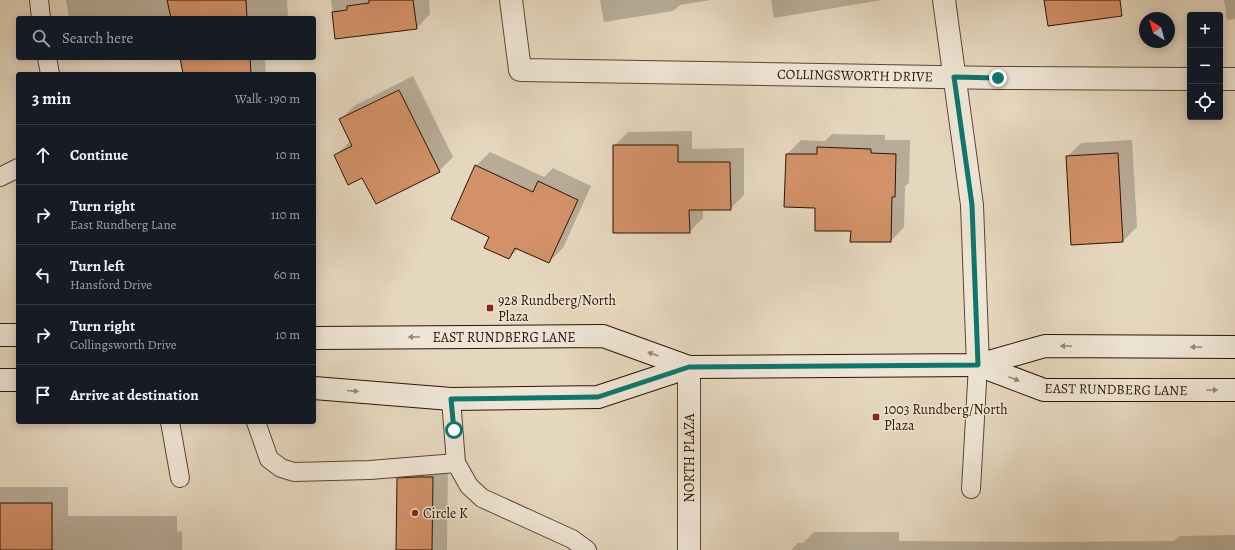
<!DOCTYPE html>
<html lang="en">
<head>
<meta charset="utf-8">
<style>
  :root { --surface:#171b24; --page:#20242c; --text:#f1f3f6; --muted:#9ea1a6; --line:#363941 }
  body { margin:0; font-family:Alegreya,serif; background:var(--page); color:var(--text) }
  .controls { position:absolute; right:12px; top:12px; display:grid; overflow:hidden; border-radius:4px; box-shadow:0 2px 10px #0003 }
  .controls button { width:36px; height:36px; display:grid; place-items:center; padding:0; border:0; border-bottom:1px solid var(--line); background:var(--surface); color:var(--text); font:20px sans-serif }
  .compass { position:absolute; left:1139px; top:12px; width:36px; height:36px; border-radius:50%; background:var(--surface); box-shadow:0 2px 10px #0003; rotate:323deg }
  .stop { position:absolute; width:12px; height:12px; margin:-9px; border:3px solid #0f766e; border-radius:50%; background:#fff }
  .stop.end { background:#0f766e; border-color:#fff; box-shadow:0 1px 4px #0008 }
  .list { margin:0; padding:0; list-style:none }
  h2 { display:flex; justify-content:space-between; align-items:center; height:52px; margin:0; padding:0 16px; font-size:17px }
  h2 small { font-size:13px; font-weight:400; color:var(--muted) }
  .list li { display:grid; grid-template-columns:26px 1fr auto; gap:12px; align-items:center; box-sizing:border-box; height:60px; padding:0 16px; border-top:1px solid var(--line) }
  .list b { display:block; font-size:15px; white-space:nowrap }
  .list p { margin:0; font-size:13px; white-space:nowrap; color:var(--muted) }
  .list em { font-size:13px; font-style:normal; color:var(--muted) }
  .icon { flex:none; width:22px; height:22px; fill:none; stroke:currentColor; stroke-width:2; stroke-linecap:round; stroke-linejoin:round }
  .map { position:relative; flex:none; width:1235px; height:550px; overflow:hidden }
  .search { position:absolute; background:var(--surface); box-shadow:0 2px 10px #0003; left:16px; top:16px; width:300px; height:44px; display:flex; align-items:center; gap:10px; box-sizing:border-box; padding:0 14px; border-radius:4px; color:var(--muted); font-size:15px }
  .panel { position:absolute; background:var(--surface); box-shadow:0 2px 10px #0003; left:16px; top:72px; width:300px; height:352px; border-radius:4px }
  .map>svg:first-child { display:block }
</style>
</head>
<body>
<div class="map">
<svg width="1235" height="550" viewBox="0 0 1235 550">
  <rect width="100%" height="100%" fill="#e5d7be"/>
  <filter id="stains"><feTurbulence type="fractalNoise" baseFrequency=".005" numOctaves="4"/><feColorMatrix values="0 0 0 0 .2 0 0 0 0 .09 0 0 0 0 .02 0 0 0 .5 -.17"/></filter>
  <radialGradient id="worn" r=".72"><stop offset=".6" stop-color="#630" stop-opacity="0"/><stop offset="1" stop-color="#630" stop-opacity=".3"/></radialGradient>
  <g fill="#0003">
    <path d="M 66,0 L 287,0 L 288,16 L 286,18 L 69,18 Z"/>
    <path d="M 331,0 L 429,0 L 430,14 L 417,28 L 336,38 Z"/>
    <path d="M 600,0 L 711,0 L 680,5 L 673,11 L 604,22 Z"/>
    <path d="M 771,0 L 882,0 L 774,18 Z"/>
    <path d="M 1224,0 L 1235,0 L 1235,19 L 1227,20 Z"/>
    <path d="M 181,58 L 265,58 L 266,74 L 184,74 Z"/>
    <path d="M 413,76 L 453,157 L 439,171 L 363,177 L 335,156 L 351,141 L 340,120 L 354,106 Z"/>
    <path d="M 692,131 L 692,149 L 744,148 L 744,195 L 730,209 L 703,209 L 703,218 L 689,232 L 614,146 L 628,132 Z"/>
    <path d="M 832,134 L 885,135 L 885,140 L 910,140 L 909,183 L 905,186 L 904,227 L 891,241 L 852,230 L 816,207 L 787,154 L 801,140 L 825,141 Z"/>
    <path d="M 1132,140 L 1137,227 L 1123,241 L 1072,244 L 1067,157 L 1081,143 Z"/>
    <path d="M 490,152 L 544,177 L 553,168 L 591,186 L 563,248 L 549,262 L 519,248 L 509,258 L 490,236 L 476,166 Z"/>
    <path d="M 448,462 L 447,550 L 397,550 L 398,479 L 414,463 Z"/>
    <path d="M 0,487 L 68,487 L 68,516 L 177,516 L 177,532 L 182,531 L 182,550 L 0,550 Z"/>
    <path d="M 814,532 L 899,532 L 899,541 L 1039,542 L 1174,541 L 1180,536 L 1235,535 L 1235,550 L 791,550 L 798,543 L 803,543 Z"/>
  </g>
  <g fill="#d29169" stroke="#2f1303">
    <path d="M 167,0 L 246,0 L 247,18 L 171,18 Z"/>
    <path d="M 369,0 L 413,0 L 417,29 L 335,39 L 332,12 L 347,10 L 347,6 L 369,3 Z"/>
    <path d="M 1044,0 L 1120,0 L 1122,16 L 1048,26 Z"/>
    <path d="M 180,58 L 250,58 L 251,74 L 183,74 Z"/>
    <path d="M 399,90 L 440,172 L 376,204 L 362,178 L 348,185 L 334,155 L 352,146 L 339,119 Z"/>
    <path d="M 613,145 L 678,145 L 678,162 L 730,162 L 731,210 L 689,210 L 690,233 L 613,233 Z"/>
    <path d="M 817,147 L 871,149 L 871,153 L 896,154 L 895,197 L 892,197 L 891,242 L 850,242 L 851,231 L 815,231 L 815,208 L 784,207 L 786,154 L 817,154 Z"/>
    <path d="M 1118,153 L 1123,242 L 1071,245 L 1066,156 Z"/>
    <path d="M 475,165 L 533,192 L 538,181 L 578,200 L 549,263 L 515,248 L 509,259 L 484,248 L 489,237 L 451,219 Z"/>
    <path d="M 417,477 L 433,477 L 432,550 L 396,550 L 397,478 Z"/>
    <rect x="0" y="503" width="52" height="47"/>
  </g>
  <g fill="none" stroke-linecap="round" stroke-linejoin="round">
    <defs>
      <g id="service">
        <path d="M 39,0 L 41,18"/>
        <path d="M 47,58 L 50,74"/>
        <path d="M 0,177 L 18,168"/>
        <path d="M 451,399 L 456,463 L 469,486 L 482,498 L 572,539 L 587,550"/>
        <path d="M 170,422 L 180,478"/>
        <path d="M 256,422 L 269,459 L 281,468 L 294,472 L 370,470 L 456,463"/>
        <path d="M 971,489 L 978,365"/>
      </g>
      <g id="minor">
        <path d="M 511,0 L 520,70 L 998,78 L 1190,79"/>
        <path d="M 944,0 L 972,205 L 978,365"/>
        <path d="M 1220,79 L 1235,79"/>
        <path d="M 689,367 L 689,550"/>
      </g>
      <g id="secondary">
        <path d="M 0,335 L 18,335"/>
        <path d="M 314,338 L 603,336 L 689,367"/>
        <path d="M 978,365 L 1044,390 L 1235,390"/>
        <path d="M 0,380 L 18,380"/>
        <path d="M 314,388 L 451,399 L 598,397 L 689,367 L 978,365 L 1045,346 L 1235,347"/>
      </g>
    </defs>
    <use href="#service" stroke="#5c4432" stroke-width="20"/>
    <use href="#minor" stroke="#5c4432" stroke-width="24"/>
    <use href="#secondary" stroke="#2f1303" stroke-width="24"/>
    <use href="#service" stroke="#eee5d5" stroke-width="18"/>
    <use href="#minor" stroke="#eee5d5" stroke-width="22"/>
    <use href="#secondary" stroke="#eee5d5" stroke-width="22"/>
  </g>
  <defs><path id="oneway-solid" d="M-6-.8H1V-3.2L6.5 0L1 3.2V.8H-6Z"/></defs>
  <g fill="#988676">
    <use href="#oneway-solid" transform="translate(414 337) rotate(180)"/>
    <use href="#oneway-solid" transform="translate(1066 346) rotate(-180)"/>
    <use href="#oneway-solid" transform="translate(1196 347) rotate(-180)"/>
    <use href="#oneway-solid" transform="translate(653 354) rotate(-160)"/>
    <use href="#oneway-solid" transform="translate(1014 379) rotate(21)"/>
    <use href="#oneway-solid" transform="translate(1212 390)"/>
    <use href="#oneway-solid" transform="translate(353 391) rotate(5)"/>
  </g>
  <g fill="none" stroke-linecap="round" stroke-linejoin="round">
    <path stroke="#0f766e" stroke-width="5" d="M 454,430 L 451,399 L 598,397 L 689,367 L 978,365 L 972,205 L 954,77 L 998,78"/>
  </g>
  <g fill="#8f2418" stroke="#eee5d5" stroke-width="1.5">
    <rect x="486" y="304" width="8" height="8" rx="2"/>
    <rect x="872" y="413" width="8" height="8" rx="2"/>
    <circle cx="415" cy="513" r="4"/>
  </g>
  <g text-anchor="middle" stroke-width="3" stroke-linejoin="round" paint-order="stroke">
    <g font-size="14" fill="#2f1303" stroke="#eee5d5">
      <text transform="translate(855 75) rotate(1)" y="5">COLLINGSWORTH DRIVE</text>
      <text x="504" y="342">EAST RUNDBERG LANE</text>
      <text transform="translate(1116 389) rotate(1)" y="5">EAST RUNDBERG LANE</text>
      <text transform="translate(689 458) rotate(-90)" y="5">NORTH PLAZA</text>
    </g>
    <g font-size="14" fill="#2f1303" stroke="#eee5d5" text-anchor="start">
      <text x="498" y="305">928 Rundberg/North<tspan x="498" dy="16">Plaza</tspan></text>
      <text x="884" y="414">1003 Rundberg/North<tspan x="884" dy="16">Plaza</tspan></text>
      <text x="423" y="518">Circle K</text>
    </g>
  </g>
  <rect width="100%" height="100%" filter="url(#stains)"/>
  <rect width="100%" height="100%" fill="url(#worn)"/>
</svg>
<div class="controls">
<button>+</button>
<button>−</button>
<button><svg class="icon" aria-label="locate" viewBox="0 0 24 24"><circle cx="12" cy="12" r="6"/><path d="M12 2v4M12 18v4M2 12h4M18 12h4"/></svg></button>
</div>
<svg class="compass" viewBox="-18 -18 36 36"><path d="M0-13l5 13h-10z" fill="#e53935"/><path d="M0 13l5-13h-10z" fill="#9ea1a6"/></svg>
<div class="stop" style="left:454px;top:430px"></div>
<div class="stop end" style="left:998px;top:78px"></div>
<div class="search"><svg class="icon" aria-label="search" viewBox="0 0 24 24"><circle cx="10" cy="10" r="6"/><path d="M15 15l6 6"/></svg>Search here</div>
<section class="panel">
<h2>3 min<small>Walk · 190 m</small></h2>
<ul class="list">
<li><svg class="icon" aria-label="ahead" viewBox="0 0 24 24"><path d="M12 20V5M6 11l6-6 6 6"/></svg><div><b>Continue</b></div><em>10 m</em></li>
<li><svg class="icon" aria-label="right" viewBox="0 0 24 24"><path d="M7 20v-9h11M14 6l5 5-5 5"/></svg><div><b>Turn right</b><p>East Rundberg Lane</p></div><em>110 m</em></li>
<li><svg class="icon" aria-label="left" viewBox="0 0 24 24"><path d="M17 20v-9H6M10 6l-5 5 5 5"/></svg><div><b>Turn left</b><p>Hansford Drive</p></div><em>60 m</em></li>
<li><svg class="icon" aria-label="right" viewBox="0 0 24 24"><path d="M7 20v-9h11M14 6l5 5-5 5"/></svg><div><b>Turn right</b><p>Collingsworth Drive</p></div><em>10 m</em></li>
<li><svg class="icon" aria-label="arrive" viewBox="0 0 24 24"><path d="M6 21V4h12l-3 4 3 4H6"/></svg><div><b>Arrive at destination</b></div></li>
</ul>
</section>
</div>
</body>
</html>
